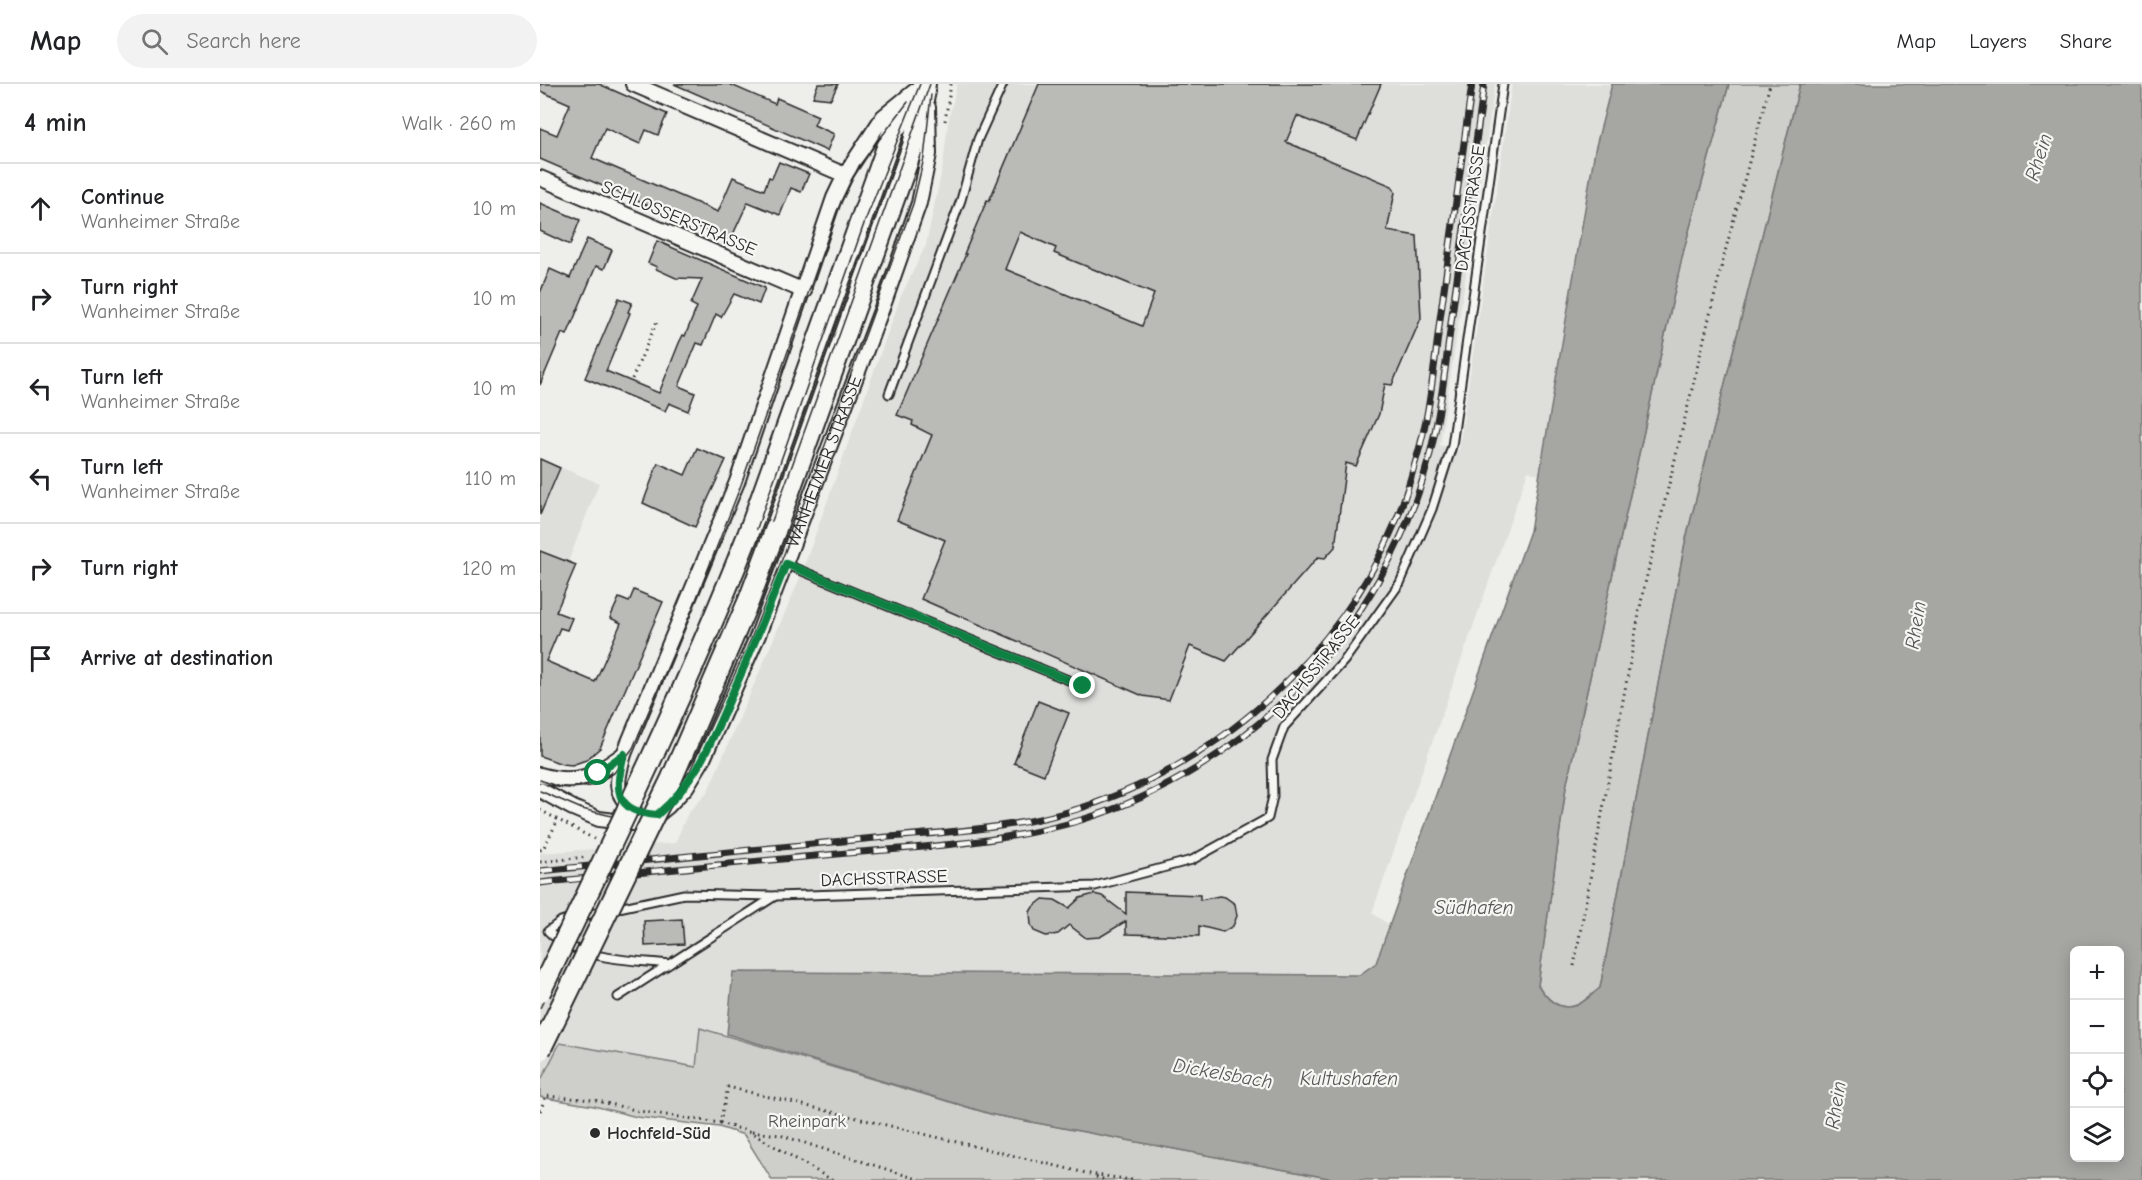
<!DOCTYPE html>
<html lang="en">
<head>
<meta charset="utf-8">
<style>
  :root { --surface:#fff; --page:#f2f2f2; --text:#202124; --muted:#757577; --line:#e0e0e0 }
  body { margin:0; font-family:"Comic Neue",sans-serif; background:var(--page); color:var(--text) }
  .controls { position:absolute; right:18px; bottom:18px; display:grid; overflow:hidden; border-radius:9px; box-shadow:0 3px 15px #0003 }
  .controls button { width:54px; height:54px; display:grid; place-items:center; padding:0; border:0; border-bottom:2px solid var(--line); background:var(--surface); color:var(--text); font:30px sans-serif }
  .stop { position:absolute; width:18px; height:18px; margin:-14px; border:4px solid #0b8043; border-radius:50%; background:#fff }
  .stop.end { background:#0b8043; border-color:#fff; box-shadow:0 2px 6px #0008 }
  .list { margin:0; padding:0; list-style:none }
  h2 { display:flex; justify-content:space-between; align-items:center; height:78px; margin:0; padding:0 24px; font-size:26px }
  h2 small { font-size:20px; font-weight:400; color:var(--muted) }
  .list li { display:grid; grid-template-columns:39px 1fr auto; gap:18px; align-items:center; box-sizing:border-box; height:90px; padding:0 24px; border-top:2px solid var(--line) }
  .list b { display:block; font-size:22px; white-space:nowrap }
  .list p { margin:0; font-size:20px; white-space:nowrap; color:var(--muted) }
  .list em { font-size:20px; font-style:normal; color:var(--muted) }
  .icon { flex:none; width:33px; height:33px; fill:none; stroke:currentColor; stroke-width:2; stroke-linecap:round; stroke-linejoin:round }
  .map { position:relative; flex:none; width:1602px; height:1096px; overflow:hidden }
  header { display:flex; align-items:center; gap:36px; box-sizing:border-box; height:84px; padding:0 30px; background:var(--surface); border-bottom:2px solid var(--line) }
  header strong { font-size:28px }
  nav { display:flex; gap:33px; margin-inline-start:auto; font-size:21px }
  .search { width:420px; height:54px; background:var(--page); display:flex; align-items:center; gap:15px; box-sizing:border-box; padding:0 21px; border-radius:33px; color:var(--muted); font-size:22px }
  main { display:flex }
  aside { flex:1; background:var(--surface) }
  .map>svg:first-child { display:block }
</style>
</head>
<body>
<header>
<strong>Map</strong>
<div class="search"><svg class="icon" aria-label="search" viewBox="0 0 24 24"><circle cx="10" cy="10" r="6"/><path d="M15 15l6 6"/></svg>Search here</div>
<nav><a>Map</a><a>Layers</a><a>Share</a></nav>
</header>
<main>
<aside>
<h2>4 min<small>Walk · 260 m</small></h2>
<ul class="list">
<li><svg class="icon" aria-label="ahead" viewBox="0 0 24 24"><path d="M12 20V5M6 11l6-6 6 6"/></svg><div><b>Continue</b><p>Wanheimer Straße</p></div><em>10 m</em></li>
<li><svg class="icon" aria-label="right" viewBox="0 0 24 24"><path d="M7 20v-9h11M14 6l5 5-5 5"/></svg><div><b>Turn right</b><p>Wanheimer Straße</p></div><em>10 m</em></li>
<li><svg class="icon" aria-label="left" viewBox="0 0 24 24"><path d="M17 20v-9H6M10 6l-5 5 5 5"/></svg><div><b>Turn left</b><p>Wanheimer Straße</p></div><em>10 m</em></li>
<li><svg class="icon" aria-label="left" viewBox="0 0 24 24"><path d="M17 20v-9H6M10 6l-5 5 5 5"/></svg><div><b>Turn left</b><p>Wanheimer Straße</p></div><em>110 m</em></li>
<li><svg class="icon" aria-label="right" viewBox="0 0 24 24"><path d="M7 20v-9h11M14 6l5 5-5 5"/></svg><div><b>Turn right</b></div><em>120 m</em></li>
<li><svg class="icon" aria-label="arrive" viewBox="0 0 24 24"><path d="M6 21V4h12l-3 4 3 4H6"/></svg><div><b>Arrive at destination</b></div></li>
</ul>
</aside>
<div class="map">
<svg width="1602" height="1096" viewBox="0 0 1602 1096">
  <rect width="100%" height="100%" fill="#eeeeea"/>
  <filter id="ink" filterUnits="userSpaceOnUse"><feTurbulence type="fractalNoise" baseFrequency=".0167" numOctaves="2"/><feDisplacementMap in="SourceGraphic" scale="12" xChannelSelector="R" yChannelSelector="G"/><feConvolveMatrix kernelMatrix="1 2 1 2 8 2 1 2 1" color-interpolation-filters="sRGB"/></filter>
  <g filter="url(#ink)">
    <g fill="#dededb">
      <path d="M 417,0 L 955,0 L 900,361 L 919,366 L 972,0 L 1072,0 L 1055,66 L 1000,391 L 988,387 L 832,829 L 848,840 L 836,879 L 819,891 L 193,888 L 187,950 L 161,944 L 355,1082 L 0,1001 L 0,769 L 135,759 L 148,729 L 168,707 L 259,496 L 361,212 L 386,161 L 403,81 L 408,39 Z"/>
      <path d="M 0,375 L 59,399 L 28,478 L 0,520 Z"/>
    </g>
    <g fill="#cececa" stroke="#7c7c7a" stroke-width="1.5">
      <path d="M 1189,0 L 1260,0 L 1145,459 L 1060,904 C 1053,909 1045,918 1037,921 C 1019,928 1006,914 998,901 L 1026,703 L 1143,169 Z"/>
      <path d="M 160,944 L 454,1031 L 799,1096 L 232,1096 L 204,1051 L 179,1043 L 97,1033 L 54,1022 L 0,1013 L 0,998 L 20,959 L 156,983 Z"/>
    </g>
    <path fill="#a6a6a3" stroke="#757573" stroke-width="1.5" fill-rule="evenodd" d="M 1072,0 L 1189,0 L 1143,169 L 1026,703 L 998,901 C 1006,914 1019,928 1037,921 C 1045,918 1053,909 1060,904 L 1145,459 L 1260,0 L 1602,0 L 1602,1096 L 799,1096 L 454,1031 L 187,950 L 193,888 L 819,891 L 836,879 L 990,447 L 1055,66 ZM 1534,866 L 1580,866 L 1580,1074 L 1534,1074 Z"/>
    <g fill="#babab7" stroke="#2b2b2b" stroke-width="1.5" fill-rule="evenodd">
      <path d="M 0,0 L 59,0 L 127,30 L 118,51 L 106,46 L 100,60 L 65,44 L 52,74 L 178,128 L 193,93 L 224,106 L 229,93 L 232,94 L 239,78 L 269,90 L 261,108 L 251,104 L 240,131 L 208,118 L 190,157 L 0,75 L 0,44 L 17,51 L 30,20 L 0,7 Z"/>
      <path d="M 134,0 L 189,0 L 235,20 L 237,14 L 278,32 L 274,41 L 294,50 L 287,67 Z"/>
      <path d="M 278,0 L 298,0 L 291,15 L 273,13 Z"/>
      <path d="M 499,0 L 841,0 L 817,56 L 757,32 L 746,58 L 852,102 L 855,108 L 847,147 L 877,152 L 881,234 L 852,301 L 845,300 L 839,330 L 816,382 L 806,379 L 795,463 L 785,474 L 778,473 L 686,577 L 650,562 L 629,616 L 603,612 L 381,515 L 405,456 L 357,436 L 392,351 L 372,341 L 373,337 L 357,331 L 426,170 L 424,170 L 447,116 L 449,117 ZM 480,148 L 516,164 L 514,169 L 614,210 L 602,242 L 465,185 Z"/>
      <path d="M 0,119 L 40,136 L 30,161 L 0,147 Z"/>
      <path d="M 47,155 L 72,166 L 64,185 L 56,182 L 27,251 L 22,249 L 0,301 L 0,209 L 10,185 L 30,194 Z"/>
      <path d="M 117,157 L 225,204 L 219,220 L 194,210 L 181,233 L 176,230 L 163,261 L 157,259 L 139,302 L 155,309 L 148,327 L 129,319 L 125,327 L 45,294 L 79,214 L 92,219 L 88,228 L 90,229 L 66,287 L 119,309 L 139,259 L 143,251 L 145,252 L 157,223 L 151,220 L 162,195 L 136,194 L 116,185 L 117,183 L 108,179 Z"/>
      <path d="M 157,364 L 186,376 L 155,443 L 103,419 L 118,379 L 145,391 Z"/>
      <path d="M 0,375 L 20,384 L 0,431 Z"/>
      <path d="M 0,467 L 36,481 L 16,528 L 32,534 L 27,546 L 20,544 L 6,577 L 55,598 L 81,539 L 70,534 L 79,514 L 89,518 L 94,506 L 123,518 L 60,664 L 46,676 L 32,681 L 22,680 L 0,672 Z"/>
      <path d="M 498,617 L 529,629 L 504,691 L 474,679 Z"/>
      <path d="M 586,808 L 660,811 L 660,816 L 679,812 L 685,813 L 695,820 L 697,832 L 693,842 L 683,848 L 659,842 L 659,852 L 586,850 L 586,837 L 560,853 L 546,854 L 529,841 L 518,850 L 506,852 L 494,847 L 491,841 L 490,828 L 493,823 L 503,815 L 515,816 L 529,824 L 540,814 L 554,810 L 562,812 L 586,830 Z"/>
      <path d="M 142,835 L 144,860 L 105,862 L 104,837 Z"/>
    </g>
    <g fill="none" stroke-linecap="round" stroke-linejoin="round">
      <defs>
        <g id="lane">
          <path d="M 349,310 L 421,116 L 438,55 L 463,0"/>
          <path d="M 245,480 L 543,602"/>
          <path d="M 41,832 L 144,810 L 235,812 L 555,802 L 652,776 L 728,734 L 733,712 L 732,676 L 744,643 L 804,577 L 860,499 L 892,425 L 912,362 L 963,0"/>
          <path d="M 30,834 L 21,837 L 8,847 C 35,876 92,876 129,880"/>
          <path d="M 78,913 L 235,812"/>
        </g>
        <g id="street">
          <path d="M 93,0 L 305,91"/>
          <path d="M 0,94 L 264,207"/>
          <path d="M 0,691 C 38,702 54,692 84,670"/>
          <path id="s1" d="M 0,706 L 33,724 L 59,735 L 91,739 L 117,731 L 128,722 L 146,703 L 163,675 L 218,551 L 345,216 L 379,119 L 389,70 L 388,23"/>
          <path d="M 94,726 C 71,708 78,694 84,670 L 197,398 L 294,114 L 305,91 L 343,33 L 375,7"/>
        </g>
        <g id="secondary">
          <path d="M 235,447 L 373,62 L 385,7"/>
          <path d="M 208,451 L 353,47 L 385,0"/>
        </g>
      </defs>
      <use href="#lane" stroke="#2b2b2b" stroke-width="11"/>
      <use href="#street" stroke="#2b2b2b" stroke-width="18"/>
      <use href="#secondary" stroke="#2b2b2b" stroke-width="24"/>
      <g stroke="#2b2b2b" stroke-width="3" stroke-dasharray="1.5 4.5" stroke-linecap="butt">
        <path d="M 405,37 L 411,0"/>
        <path d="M 92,295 L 118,235"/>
        <path d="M 0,726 L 54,755"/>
        <path d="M 0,766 L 3,765 L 18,736"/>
        <path d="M 0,778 L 46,773"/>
        <path d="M 1034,882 L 1103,508 L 1186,164 L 1230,0"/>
        <path d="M 0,1027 L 6,1012 L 54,1016 L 99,1027 L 180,1039 L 210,1048 L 292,1096"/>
        <path d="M 180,1039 L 188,1003 L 550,1090 L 592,1096"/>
        <path d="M 212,1048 L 240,1051 L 380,1096"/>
        <path d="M 556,1093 L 566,1096"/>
      </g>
      <use href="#lane" stroke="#f6f6f2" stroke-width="7"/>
      <use href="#street" stroke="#f6f6f2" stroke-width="14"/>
      <use href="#secondary" stroke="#f6f6f2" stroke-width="20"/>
      <g stroke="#2b2b2b" stroke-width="1.5">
        <path d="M 0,696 L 19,703 L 30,704 L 51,702 L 74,689 L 93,664 L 154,521 L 201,401 L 297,127 L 319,82 L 368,18"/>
        <path d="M 0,707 L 42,725 L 72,732 L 97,732 L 117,724 L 131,713 L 150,687 L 211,555 L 265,416 L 373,120 L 384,74 L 391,11"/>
        <path d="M 0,924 L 116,686 L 215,450 L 325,137 L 380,0"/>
        <path d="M 0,949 L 126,690 L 203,513 L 228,448 L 390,0"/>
      </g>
      <defs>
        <g id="rail">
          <path d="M 0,787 C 105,776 209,766 314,756 C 390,749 469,747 541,724 C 679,680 800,571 856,437 C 864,418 870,397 876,376 C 890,331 894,282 900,235 C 911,157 921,78 932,0"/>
          <path d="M 0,799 C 99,788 198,779 297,770 C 379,763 462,760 541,736 C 709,686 844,543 889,374 C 901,327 906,278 912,231 C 923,154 933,77 944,0"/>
        </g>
      </defs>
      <use href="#rail" stroke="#2b2b2b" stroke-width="7"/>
      <use href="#rail" stroke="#f6f6f2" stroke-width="4.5" stroke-dasharray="14" stroke-linecap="butt"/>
      <defs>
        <g id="secondary-bridge">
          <path d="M 0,908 C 73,757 146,607 208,451"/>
          <path d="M 0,966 L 132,694 L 209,516 L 235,447"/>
        </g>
      </defs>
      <use href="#secondary-bridge" stroke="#2b2b2b" stroke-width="24" stroke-linecap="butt"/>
      <use href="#secondary-bridge" stroke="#f6f6f2" stroke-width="20"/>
    </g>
  </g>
  <g fill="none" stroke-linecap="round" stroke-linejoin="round" filter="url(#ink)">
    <path stroke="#0b8043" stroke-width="8" d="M 58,689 L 84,670 C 75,704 73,728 117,731 C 159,695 171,657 193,608 C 212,566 229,523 246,480 L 543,602"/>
  </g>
  <circle fill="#2b2b2b" stroke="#f6f6f2" stroke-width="2" cx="55" cy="1049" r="6"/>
  <g text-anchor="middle" stroke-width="4.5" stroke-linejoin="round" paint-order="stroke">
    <g font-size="18" fill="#2b2b2b" stroke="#f6f6f2">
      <text transform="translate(930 124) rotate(-82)" y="6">DACHSSTRASSE</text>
      <text transform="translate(139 134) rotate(23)" y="6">SCHLOSSERSTRASSE</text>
      <text dy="6" stroke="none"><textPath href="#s1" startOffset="520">WANHEIMER STRASSE</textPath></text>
      <text transform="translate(776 583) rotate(-51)" y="6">DACHSSTRASSE</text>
      <text transform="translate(344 794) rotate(-2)" y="6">DACHSSTRASSE</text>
    </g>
    <g font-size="18" fill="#545453" stroke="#f6f6f2">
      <text x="267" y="1043">Rheinpark</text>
    </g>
    <g font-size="18" font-weight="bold" fill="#2b2b2b" stroke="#f6f6f2" text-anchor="start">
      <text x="67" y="1055">Hochfeld-Süd</text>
    </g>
    <g font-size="20" font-style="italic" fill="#565655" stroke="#f6f6f2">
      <text transform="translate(1498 73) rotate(-72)" y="7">Rhein</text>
      <text transform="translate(1375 541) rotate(-81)" y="7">Rhein</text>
      <text x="934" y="830">Südhafen</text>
      <text transform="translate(683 989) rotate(10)" y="7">Dickelsbach</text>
      <text x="809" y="1001">Kultushafen</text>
      <text transform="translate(1295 1021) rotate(-81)" y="7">Rhein</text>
    </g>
  </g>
</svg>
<div class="controls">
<button>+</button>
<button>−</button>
<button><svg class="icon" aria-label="locate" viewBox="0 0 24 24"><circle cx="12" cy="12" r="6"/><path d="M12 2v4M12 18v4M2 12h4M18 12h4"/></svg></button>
<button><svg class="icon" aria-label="layers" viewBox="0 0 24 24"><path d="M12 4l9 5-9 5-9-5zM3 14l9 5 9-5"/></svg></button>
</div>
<div class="stop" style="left:58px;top:689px"></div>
<div class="stop end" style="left:543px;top:602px"></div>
</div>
</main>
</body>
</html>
